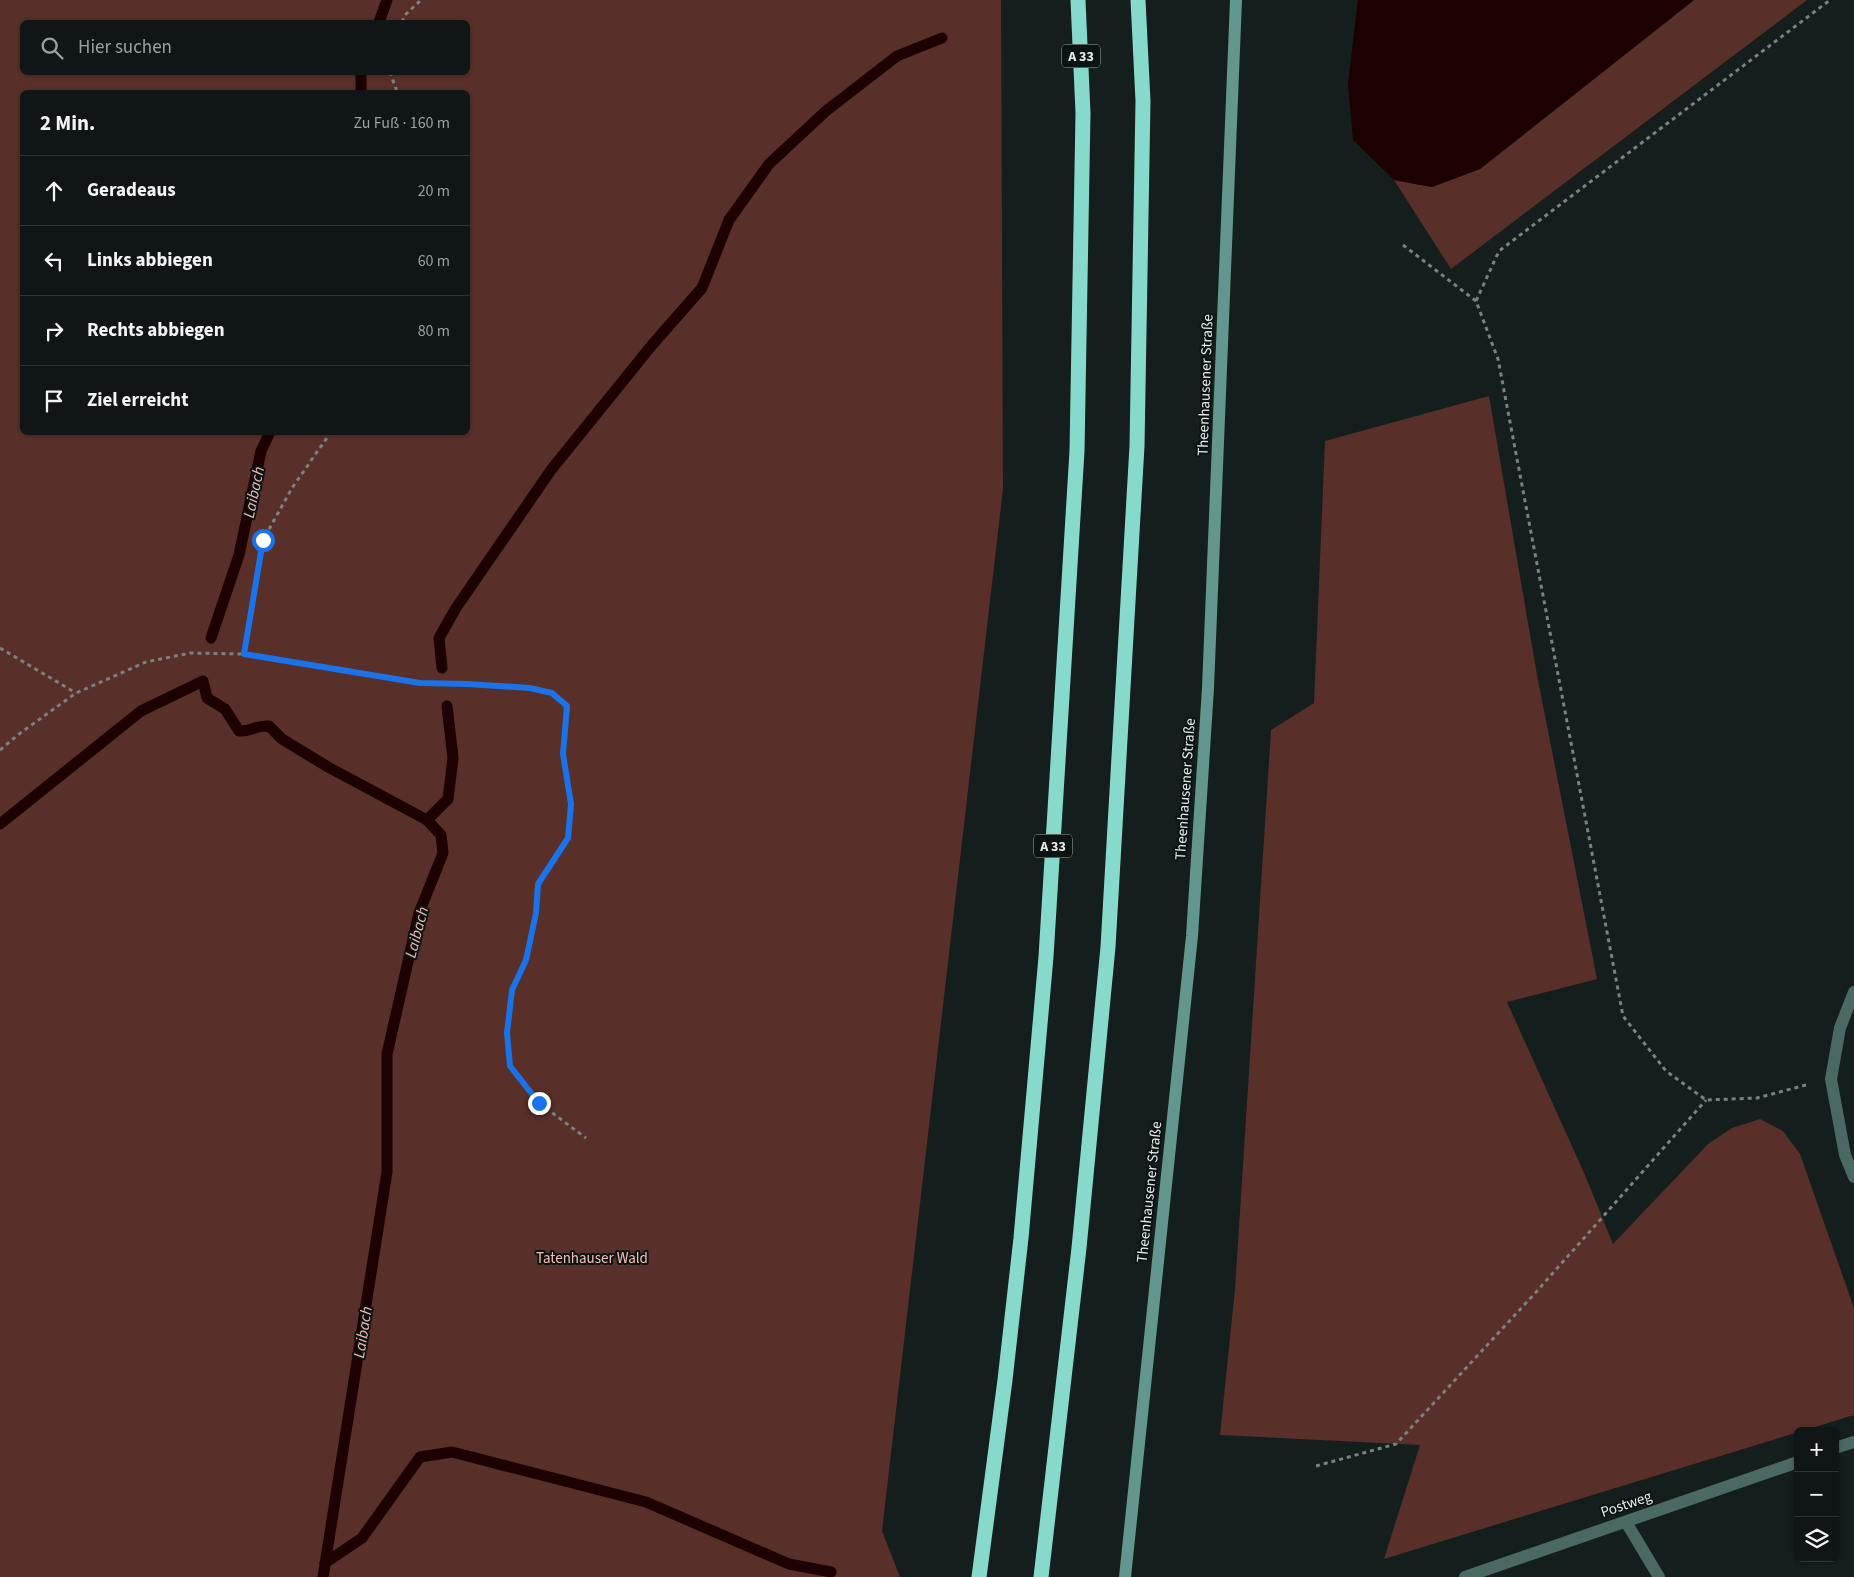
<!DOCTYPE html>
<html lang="de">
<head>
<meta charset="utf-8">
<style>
  :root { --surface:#0f1615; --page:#1d2322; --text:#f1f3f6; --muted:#9b9fa0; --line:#2f3534 }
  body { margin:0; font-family:"Source Sans 3",sans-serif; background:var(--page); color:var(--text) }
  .controls { position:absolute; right:15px; bottom:15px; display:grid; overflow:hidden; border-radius:8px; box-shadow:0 1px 4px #0004 }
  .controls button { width:45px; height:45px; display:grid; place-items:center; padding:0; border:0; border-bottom:1px solid var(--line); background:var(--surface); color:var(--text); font:25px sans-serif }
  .stop { position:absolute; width:15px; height:15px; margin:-11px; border:4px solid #1a73e8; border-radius:50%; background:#fff }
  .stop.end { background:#1a73e8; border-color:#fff; box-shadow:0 1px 5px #0008 }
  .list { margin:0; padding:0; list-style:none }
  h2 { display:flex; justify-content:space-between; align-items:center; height:65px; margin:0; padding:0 20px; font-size:21px }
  h2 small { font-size:16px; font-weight:400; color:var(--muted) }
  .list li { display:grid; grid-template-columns:32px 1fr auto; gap:15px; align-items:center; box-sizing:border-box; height:70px; padding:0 20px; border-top:1px solid var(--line) }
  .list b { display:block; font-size:19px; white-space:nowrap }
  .list em { font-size:16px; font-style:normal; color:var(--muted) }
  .icon { flex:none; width:28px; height:28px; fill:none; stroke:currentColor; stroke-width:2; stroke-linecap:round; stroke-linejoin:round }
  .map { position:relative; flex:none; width:1854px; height:1577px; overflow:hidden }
  .search { position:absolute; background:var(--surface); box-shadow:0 1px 4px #0004; left:20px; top:20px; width:450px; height:55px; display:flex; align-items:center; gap:12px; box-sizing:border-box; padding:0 18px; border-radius:8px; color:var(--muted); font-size:19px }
  .panel { position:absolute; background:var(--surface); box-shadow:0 1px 4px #0004; left:20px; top:90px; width:450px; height:345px; border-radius:8px }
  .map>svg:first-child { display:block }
</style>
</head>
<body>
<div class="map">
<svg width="1854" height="1577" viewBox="0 0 1854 1577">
  <rect width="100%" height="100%" fill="#141e1c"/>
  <g fill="#582f29" fill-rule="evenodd">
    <path d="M 0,0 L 1001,0 L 1003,489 L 882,1531 L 900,1577 L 0,1577 ZM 22,22 L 468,22 L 468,72 L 22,72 ZM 22,92 L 468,92 L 468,432 L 22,432 Z"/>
    <path d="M 1694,0 L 1807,0 L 1451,269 L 1394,180 L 1432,187 L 1480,169 Z"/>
    <path d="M 1489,396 L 1537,675 L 1597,979 L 1507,1002 L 1585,1175 L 1613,1244 L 1708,1144 L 1732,1128 L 1760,1119 L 1783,1131 L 1800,1154 L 1854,1308 L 1854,1415 L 1384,1559 L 1420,1445 L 1220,1435 L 1235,1289 L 1271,730 L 1314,703 L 1325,441 Z"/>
  </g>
  <path fill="#1d0000" d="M 1358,0 L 1694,0 L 1480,169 L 1432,187 L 1394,180 L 1353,140 L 1348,83 Z"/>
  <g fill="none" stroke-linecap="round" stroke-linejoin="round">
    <g stroke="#1d0000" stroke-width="11">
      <path d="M 379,22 L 387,0"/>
      <path d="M 361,92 L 361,72"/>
      <path d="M 211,638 L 239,555 L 261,451 L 270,432"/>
      <path d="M 442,668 L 439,638 L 456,608 L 551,470 L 652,345 L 702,288 L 729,220 L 769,164 L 826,111 L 897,56 L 942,38"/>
      <path d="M 427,820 L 448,799 L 453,758 L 447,706"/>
      <path d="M 0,824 L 141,711 L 203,681 L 207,698 L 225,709 L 239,731 C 252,732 254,725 269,726 L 282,739 L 328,767 L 427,820 L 441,835 L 443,853 L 419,913 L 387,1054 L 387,1172 L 323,1577"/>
      <path d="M 325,1563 L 362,1538 L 420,1457 L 452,1452 L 646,1502 L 789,1564 L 831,1572"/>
    </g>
    <g stroke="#7a8280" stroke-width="3" stroke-dasharray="4 4" stroke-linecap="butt">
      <path d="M 402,22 L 405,15 L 421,0"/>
      <path d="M 390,72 L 397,92"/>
      <path d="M 1403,245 L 1476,301"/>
      <path d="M 0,648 L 76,693"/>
      <path d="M 244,654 L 263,540 L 292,488 L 331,432"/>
      <path d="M 0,750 L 19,734 L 76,693 L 146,662 L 190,653 L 244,654 L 420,683 L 467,684 L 529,688 L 552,693 L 567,706 L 563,754 L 571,804 L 568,838 L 537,884 L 536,913 L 526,960 L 512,990 L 507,1033 L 510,1066 L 539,1103 L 586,1138"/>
      <path d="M 1806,1085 L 1757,1098 L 1706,1100 L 1666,1071 L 1623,1016 L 1498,359 L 1476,301 L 1499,251 L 1830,0"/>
      <path d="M 1316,1466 L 1396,1444 L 1538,1290 L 1706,1100"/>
    </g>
    <g stroke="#4a6964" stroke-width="12">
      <path d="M 1854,992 L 1840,1028 L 1831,1079 L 1845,1155 L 1854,1177"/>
      <path d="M 1835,1448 L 1854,1442"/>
      <path d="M 1626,1522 L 1659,1577"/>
      <path d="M 1465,1577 L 1798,1462"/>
    </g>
    <path stroke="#63978d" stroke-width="12" d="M 1125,1577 L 1192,936 L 1208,688 L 1236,0"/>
    <g stroke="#87dacb" stroke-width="15">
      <path d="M 979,1577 L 1005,1380 L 1021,1238 L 1046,957 L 1077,451 L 1083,113 L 1078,0"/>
      <path d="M 1041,1577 L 1079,1248 L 1108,947 L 1137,446 L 1143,101 L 1138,0"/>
    </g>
  </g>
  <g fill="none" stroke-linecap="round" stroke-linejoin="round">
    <path stroke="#1a73e8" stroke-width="6" d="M 263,540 L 244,654 L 420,683 L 467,684 L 530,688 L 552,693 L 567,706 L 563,754 L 571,804 L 568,838 L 538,884 L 536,913 L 526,960 L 512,990 L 507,1033 L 510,1066 L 539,1103"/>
  </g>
  <g text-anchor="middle" stroke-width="4" stroke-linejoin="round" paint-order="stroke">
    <g fill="#0b1413" stroke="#a4abaa" stroke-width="1">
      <rect x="1062" y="44.5" width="38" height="23" rx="4"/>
      <rect x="1034" y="834.5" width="38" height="23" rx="4"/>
    </g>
    <g font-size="14" font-weight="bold" fill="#e6eceb">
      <text x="1081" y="61">A 33</text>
      <text x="1053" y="851">A 33</text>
    </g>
    <g font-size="15" fill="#e6eceb" stroke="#0b1413">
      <text transform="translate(1205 385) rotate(-88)" y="5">Theenhausener Straße</text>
      <text transform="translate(1185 789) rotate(-86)" y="5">Theenhausener Straße</text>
      <text transform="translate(1149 1192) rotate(-84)" y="5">Theenhausener Straße</text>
      <text transform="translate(1626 1504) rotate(-19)" y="5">Postweg</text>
    </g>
    <g font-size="15" fill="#fac0b7" stroke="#0b1413">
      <text x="592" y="1263">Tatenhauser Wald</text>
    </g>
    <g font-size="16" font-style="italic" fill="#f3b9b0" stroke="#0b1413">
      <text transform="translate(253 492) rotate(-78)" y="6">Laibach</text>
      <text transform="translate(416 932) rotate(-75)" y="6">Laibach</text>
      <text transform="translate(362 1332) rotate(-81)" y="6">Laibach</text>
    </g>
  </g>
</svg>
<div class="controls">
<button>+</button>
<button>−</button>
<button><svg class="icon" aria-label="layers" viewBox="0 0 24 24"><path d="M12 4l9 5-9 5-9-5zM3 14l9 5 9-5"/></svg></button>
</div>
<div class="stop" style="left:263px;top:540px"></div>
<div class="stop end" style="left:539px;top:1103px"></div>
<div class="search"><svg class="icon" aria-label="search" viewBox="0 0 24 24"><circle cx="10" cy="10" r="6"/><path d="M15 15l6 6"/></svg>Hier suchen</div>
<section class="panel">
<h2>2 Min.<small>Zu Fuß · 160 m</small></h2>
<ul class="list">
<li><svg class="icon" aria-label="ahead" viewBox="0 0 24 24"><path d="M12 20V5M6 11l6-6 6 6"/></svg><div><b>Geradeaus</b></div><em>20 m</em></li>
<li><svg class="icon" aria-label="left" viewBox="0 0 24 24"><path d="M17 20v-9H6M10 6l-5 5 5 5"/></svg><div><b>Links abbiegen</b></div><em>60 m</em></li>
<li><svg class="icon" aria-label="right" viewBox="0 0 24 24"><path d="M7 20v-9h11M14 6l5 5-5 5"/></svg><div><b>Rechts abbiegen</b></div><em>80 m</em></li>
<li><svg class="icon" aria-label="arrive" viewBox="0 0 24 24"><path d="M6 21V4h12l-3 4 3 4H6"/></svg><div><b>Ziel erreicht</b></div></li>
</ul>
</section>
</div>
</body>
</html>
